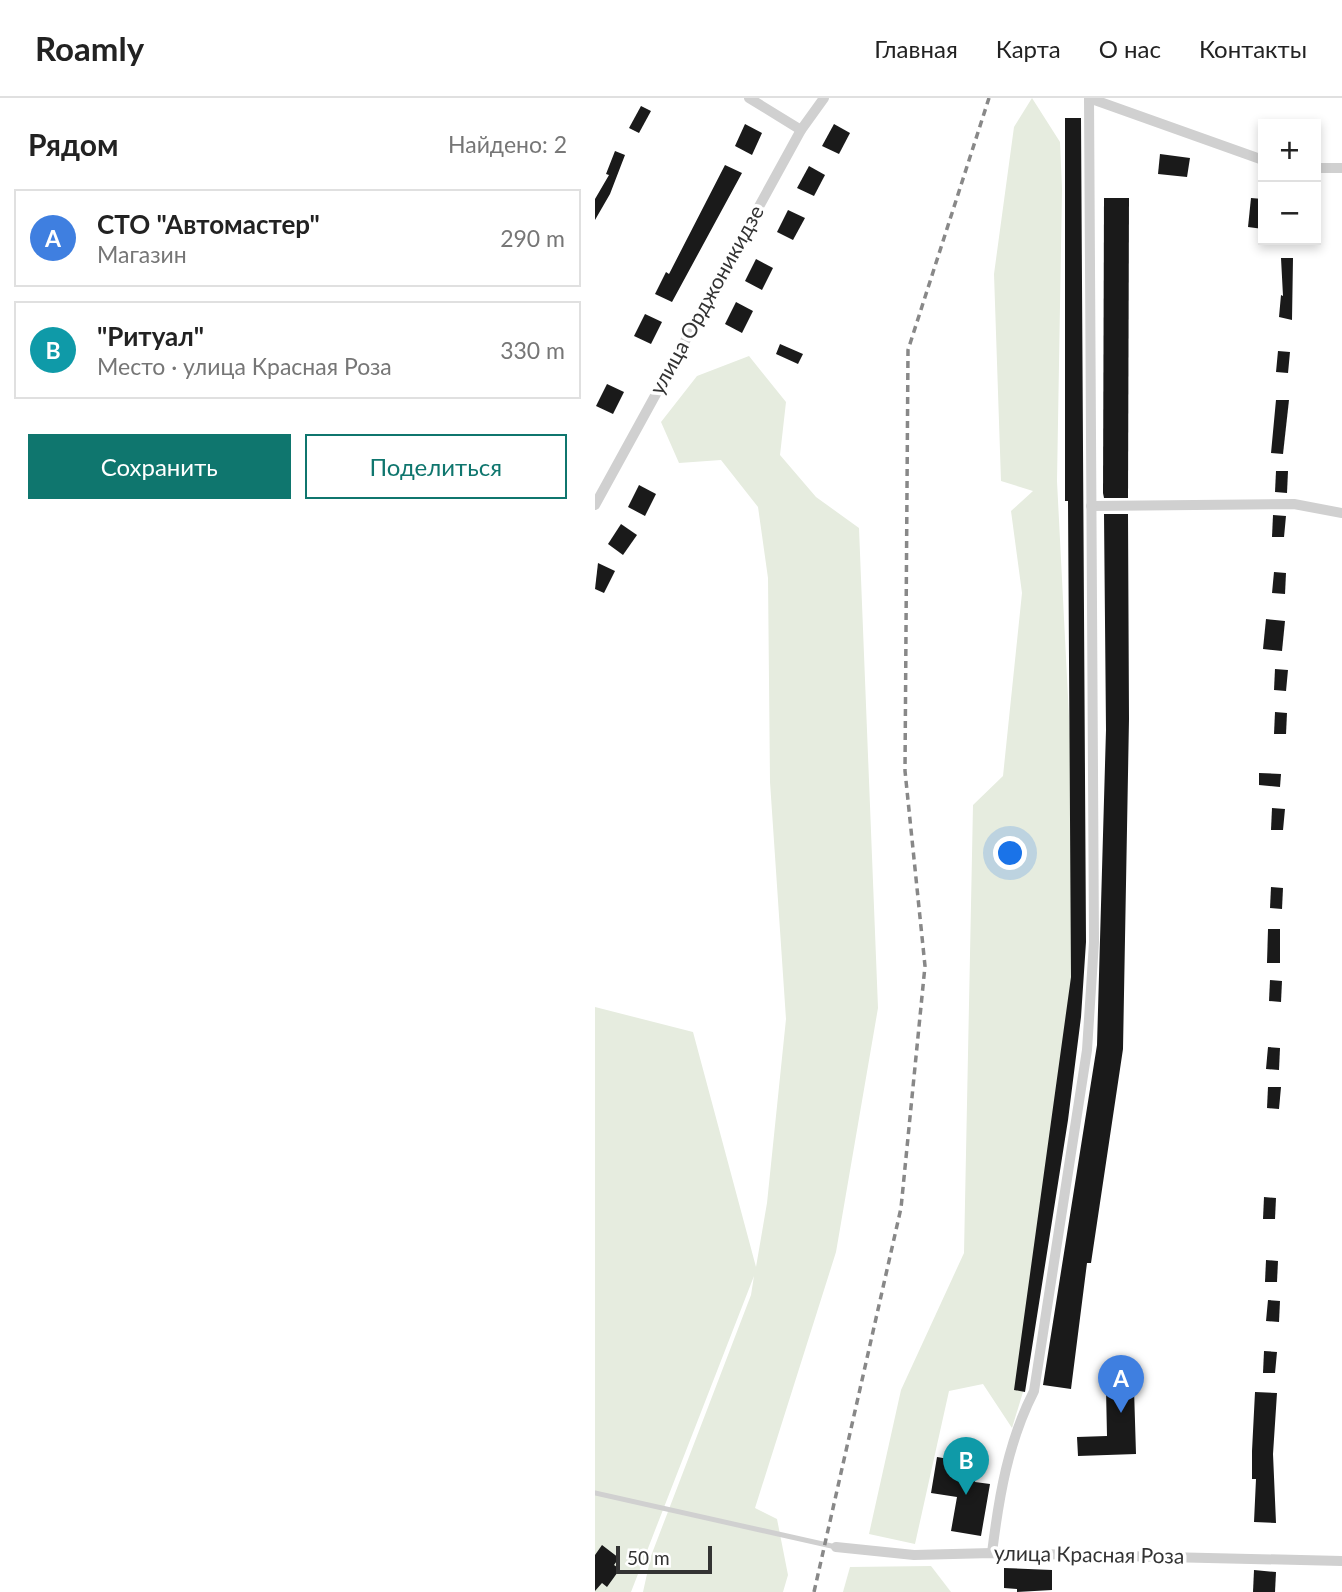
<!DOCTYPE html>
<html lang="ru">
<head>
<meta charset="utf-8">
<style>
  :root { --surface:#fff; --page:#f2f2f2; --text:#222; --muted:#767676; --line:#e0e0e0; --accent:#0f766e }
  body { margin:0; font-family:Lato,sans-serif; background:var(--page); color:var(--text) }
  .controls { position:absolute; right:21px; top:21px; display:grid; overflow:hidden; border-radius:0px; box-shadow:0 4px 10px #0003 }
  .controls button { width:63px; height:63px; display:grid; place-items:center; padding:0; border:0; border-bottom:2px solid var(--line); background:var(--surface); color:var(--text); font:35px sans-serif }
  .scale { position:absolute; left:21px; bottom:18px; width:96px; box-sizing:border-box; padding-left:7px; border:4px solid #333; border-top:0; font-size:19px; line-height:24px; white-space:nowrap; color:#333; -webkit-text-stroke:5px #fff; paint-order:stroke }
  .you { position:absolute; left:416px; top:756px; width:24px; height:24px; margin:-18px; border:5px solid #fff; border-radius:50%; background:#1a73e8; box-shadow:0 0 0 10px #1a73e833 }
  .badge { display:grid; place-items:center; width:46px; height:46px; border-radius:50%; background:var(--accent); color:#fff; font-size:23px; font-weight:700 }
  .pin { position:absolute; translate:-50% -58px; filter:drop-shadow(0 2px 4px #0008) }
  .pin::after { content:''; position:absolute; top:37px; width:24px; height:21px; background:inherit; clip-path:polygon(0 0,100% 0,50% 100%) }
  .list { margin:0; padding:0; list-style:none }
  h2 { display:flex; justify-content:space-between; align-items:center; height:91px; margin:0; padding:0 28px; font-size:30px }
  h2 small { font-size:23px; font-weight:400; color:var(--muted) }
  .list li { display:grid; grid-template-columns:46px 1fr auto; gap:21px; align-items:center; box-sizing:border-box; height:98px; margin:0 14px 14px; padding:0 14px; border:2px solid var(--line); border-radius:0px }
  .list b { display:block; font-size:26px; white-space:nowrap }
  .list p { margin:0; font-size:23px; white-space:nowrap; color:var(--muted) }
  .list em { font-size:23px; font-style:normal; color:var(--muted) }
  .actions { display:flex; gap:14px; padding:21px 28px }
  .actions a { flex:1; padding:16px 0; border:2px solid var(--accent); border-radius:0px; text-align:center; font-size:24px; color:var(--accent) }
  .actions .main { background:var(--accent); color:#fff }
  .map { position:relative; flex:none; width:747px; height:1494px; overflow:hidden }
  header { display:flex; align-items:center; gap:42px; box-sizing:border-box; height:98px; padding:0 35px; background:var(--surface); border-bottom:2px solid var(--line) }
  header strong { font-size:33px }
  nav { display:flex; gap:38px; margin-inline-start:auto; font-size:24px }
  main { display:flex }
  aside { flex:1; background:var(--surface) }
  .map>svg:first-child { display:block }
</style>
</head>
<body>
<header>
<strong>Roamly</strong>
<nav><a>Главная</a><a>Карта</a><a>О нас</a><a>Контакты</a></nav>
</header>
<main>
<aside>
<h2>Рядом<small>Найдено: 2</small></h2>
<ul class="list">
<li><span class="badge" style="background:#3f7fe0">A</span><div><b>СТО &quot;Автомастер&quot;</b><p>Магазин</p></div><em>290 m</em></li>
<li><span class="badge" style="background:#0f9aa8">B</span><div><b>&quot;Ритуал&quot;</b><p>Место · улица Красная Роза</p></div><em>330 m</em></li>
</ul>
<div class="actions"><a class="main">Сохранить</a><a>Поделиться</a></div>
</aside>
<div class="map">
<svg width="747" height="1494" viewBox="0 0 747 1494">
  <rect width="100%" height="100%" fill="#fff"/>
  <g fill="#e6ecdf">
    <path d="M 437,0 L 465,44 L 467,91 L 462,383 L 487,874 L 428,1294 L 417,1330 L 388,1286 L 354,1293 L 320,1446 L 274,1436 L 306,1292 L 369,1155 L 378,707 L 408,678 L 427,495 L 416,413 L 438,393 L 406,383 L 399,176 L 419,29 Z"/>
    <path d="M 154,258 L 191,304 L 185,357 L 221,399 L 264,430 L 283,910 L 241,1154 L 160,1410 L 182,1421 L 193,1477 L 188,1494 L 48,1494 L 56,1458 L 156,1197 L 159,1178 L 36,1494 L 0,1494 L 0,909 L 98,934 L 161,1169 L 172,1105 L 191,921 L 175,684 L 173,480 L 163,409 L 126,362 L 84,365 L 66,324 L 102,278 Z"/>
    <path d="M 336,1468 L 356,1494 L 248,1494 L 255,1469 Z"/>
  </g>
  <g fill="#1a1a1a">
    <path d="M 46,8 L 56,13 L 44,35 L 34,30 Z"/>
    <path d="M 470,20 L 486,20 L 491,844 L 486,919 L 473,1022 L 430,1294 L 419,1292 L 476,879 L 473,403 L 470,403 Z"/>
    <path d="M 150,26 L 167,35 L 157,57 L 140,48 Z"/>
    <path d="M 239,26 L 255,35 L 244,56 L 227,48 Z"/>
    <path d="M 20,53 L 30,57 L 15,96 L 0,122 L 0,101 L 14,77 L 11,76 Z"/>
    <path d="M 565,56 L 595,60 L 592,79 L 563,76 Z"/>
    <path d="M 130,67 L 147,75 L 77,204 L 60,196 L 71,174 L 74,176 Z"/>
    <path d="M 214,68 L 230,77 L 219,98 L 202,90 Z"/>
    <path d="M 509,100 L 534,100 L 533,400 L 509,400 L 508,395 Z"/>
    <path d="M 656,100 L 668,101 L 668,131 L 653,129 Z"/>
    <path d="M 193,112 L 210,120 L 198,142 L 182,134 Z"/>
    <path d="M 686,160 L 698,160 L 697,222 L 684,219 L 686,197 L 688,198 Z"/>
    <path d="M 161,161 L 178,170 L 167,192 L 150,183 Z"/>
    <path d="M 141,204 L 158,213 L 147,235 L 130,226 Z"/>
    <path d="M 50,216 L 67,224 L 56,246 L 39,238 Z"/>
    <path d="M 185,246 L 208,256 L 203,266 L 181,256 Z"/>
    <path d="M 683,253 L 695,254 L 693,275 L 681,274 Z"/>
    <path d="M 12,286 L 29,294 L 18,316 L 1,308 Z"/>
    <path d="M 681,302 L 694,302 L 688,356 L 676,355 Z"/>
    <path d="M 681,373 L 693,373 L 692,395 L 680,394 Z"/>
    <path d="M 44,387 L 61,396 L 50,418 L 33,409 Z"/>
    <path d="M 509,416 L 533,416 L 534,621 L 528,951 L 496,1165 L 492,1165 L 476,1291 L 448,1287 L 502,947 L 511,632 Z"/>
    <path d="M 678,417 L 691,418 L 689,439 L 677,439 Z"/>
    <path d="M 26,426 L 42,437 L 28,457 L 13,446 Z"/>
    <path d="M 3,465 L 20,473 L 9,495 L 0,491 Z"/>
    <path d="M 679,474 L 691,475 L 690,496 L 677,495 Z"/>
    <path d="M 671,521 L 690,523 L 687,553 L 668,551 Z"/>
    <path d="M 680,571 L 693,572 L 691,593 L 679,592 Z"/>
    <path d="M 680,614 L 692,615 L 691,636 L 679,636 Z"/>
    <path d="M 664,675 L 686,676 L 685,689 L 664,687 Z"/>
    <path d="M 677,710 L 690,711 L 688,732 L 676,732 Z"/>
    <path d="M 676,789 L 688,790 L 687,811 L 675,810 Z"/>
    <path d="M 673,831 L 685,831 L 685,865 L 672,865 Z"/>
    <path d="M 675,882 L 687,883 L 686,904 L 674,903 Z"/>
    <path d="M 673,949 L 685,950 L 684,972 L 671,971 Z"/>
    <path d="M 673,989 L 686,989 L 684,1011 L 672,1010 Z"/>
    <path d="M 669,1099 L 681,1100 L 680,1121 L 668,1121 Z"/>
    <path d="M 671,1162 L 683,1163 L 682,1184 L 670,1184 Z"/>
    <path d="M 673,1202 L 685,1203 L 684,1224 L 671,1223 Z"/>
    <path d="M 669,1253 L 682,1254 L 680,1275 L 668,1275 Z"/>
    <path d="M 511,1291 L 539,1291 L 541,1356 L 483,1358 L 482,1339 L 512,1338 Z"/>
    <path d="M 660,1294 L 682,1295 L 678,1356 L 681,1425 L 659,1424 L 661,1381 L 657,1381 L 657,1353 Z"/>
    <path d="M 342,1359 L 383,1366 L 380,1384 L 395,1386 L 386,1438 L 356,1433 L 362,1399 L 336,1395 Z"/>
    <path d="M 7,1447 L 24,1460 L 19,1467 L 25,1471 L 12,1489 L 7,1485 L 0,1493 L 0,1457 Z"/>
    <path d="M 409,1470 L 457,1472 L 457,1492 L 422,1494 L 422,1491 L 409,1490 Z"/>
    <path d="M 659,1472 L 681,1474 L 680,1494 L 658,1494 Z"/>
  </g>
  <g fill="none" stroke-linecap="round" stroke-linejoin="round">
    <path stroke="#d0d0d0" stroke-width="5" d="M 0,1395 L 241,1449"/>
    <g stroke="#d0d0d0" stroke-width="10">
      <path d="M 154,0 L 206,32"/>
      <path d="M 721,70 L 747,70"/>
      <path d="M 0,407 L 206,32 L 229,0"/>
      <path d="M 496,408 L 699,406 L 747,415"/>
      <path d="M 241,1449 L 319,1457 L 397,1455 L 747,1463"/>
      <path d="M 397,1455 C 404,1398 413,1344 439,1293 L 492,952 L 499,844 L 494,0 L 668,62"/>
    </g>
    <path stroke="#888" stroke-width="3.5" stroke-dasharray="7 5" stroke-linecap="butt" d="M 219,1494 L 306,1110 L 330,868 L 310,673 L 313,252 L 394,0"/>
  </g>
  <g text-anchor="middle" stroke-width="7" stroke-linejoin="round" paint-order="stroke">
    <g font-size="21" fill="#333" stroke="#fff">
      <text transform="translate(112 202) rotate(-61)" y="7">улица Орджоникидзе</text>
      <text transform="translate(494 1457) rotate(1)" y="7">улица Красная Роза</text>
    </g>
  </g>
</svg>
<div class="controls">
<button>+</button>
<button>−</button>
</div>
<div class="scale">50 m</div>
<div class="you"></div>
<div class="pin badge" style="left:526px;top:1315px;background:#3f7fe0">A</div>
<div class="pin badge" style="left:371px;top:1397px;background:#0f9aa8">B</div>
</div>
</main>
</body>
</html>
